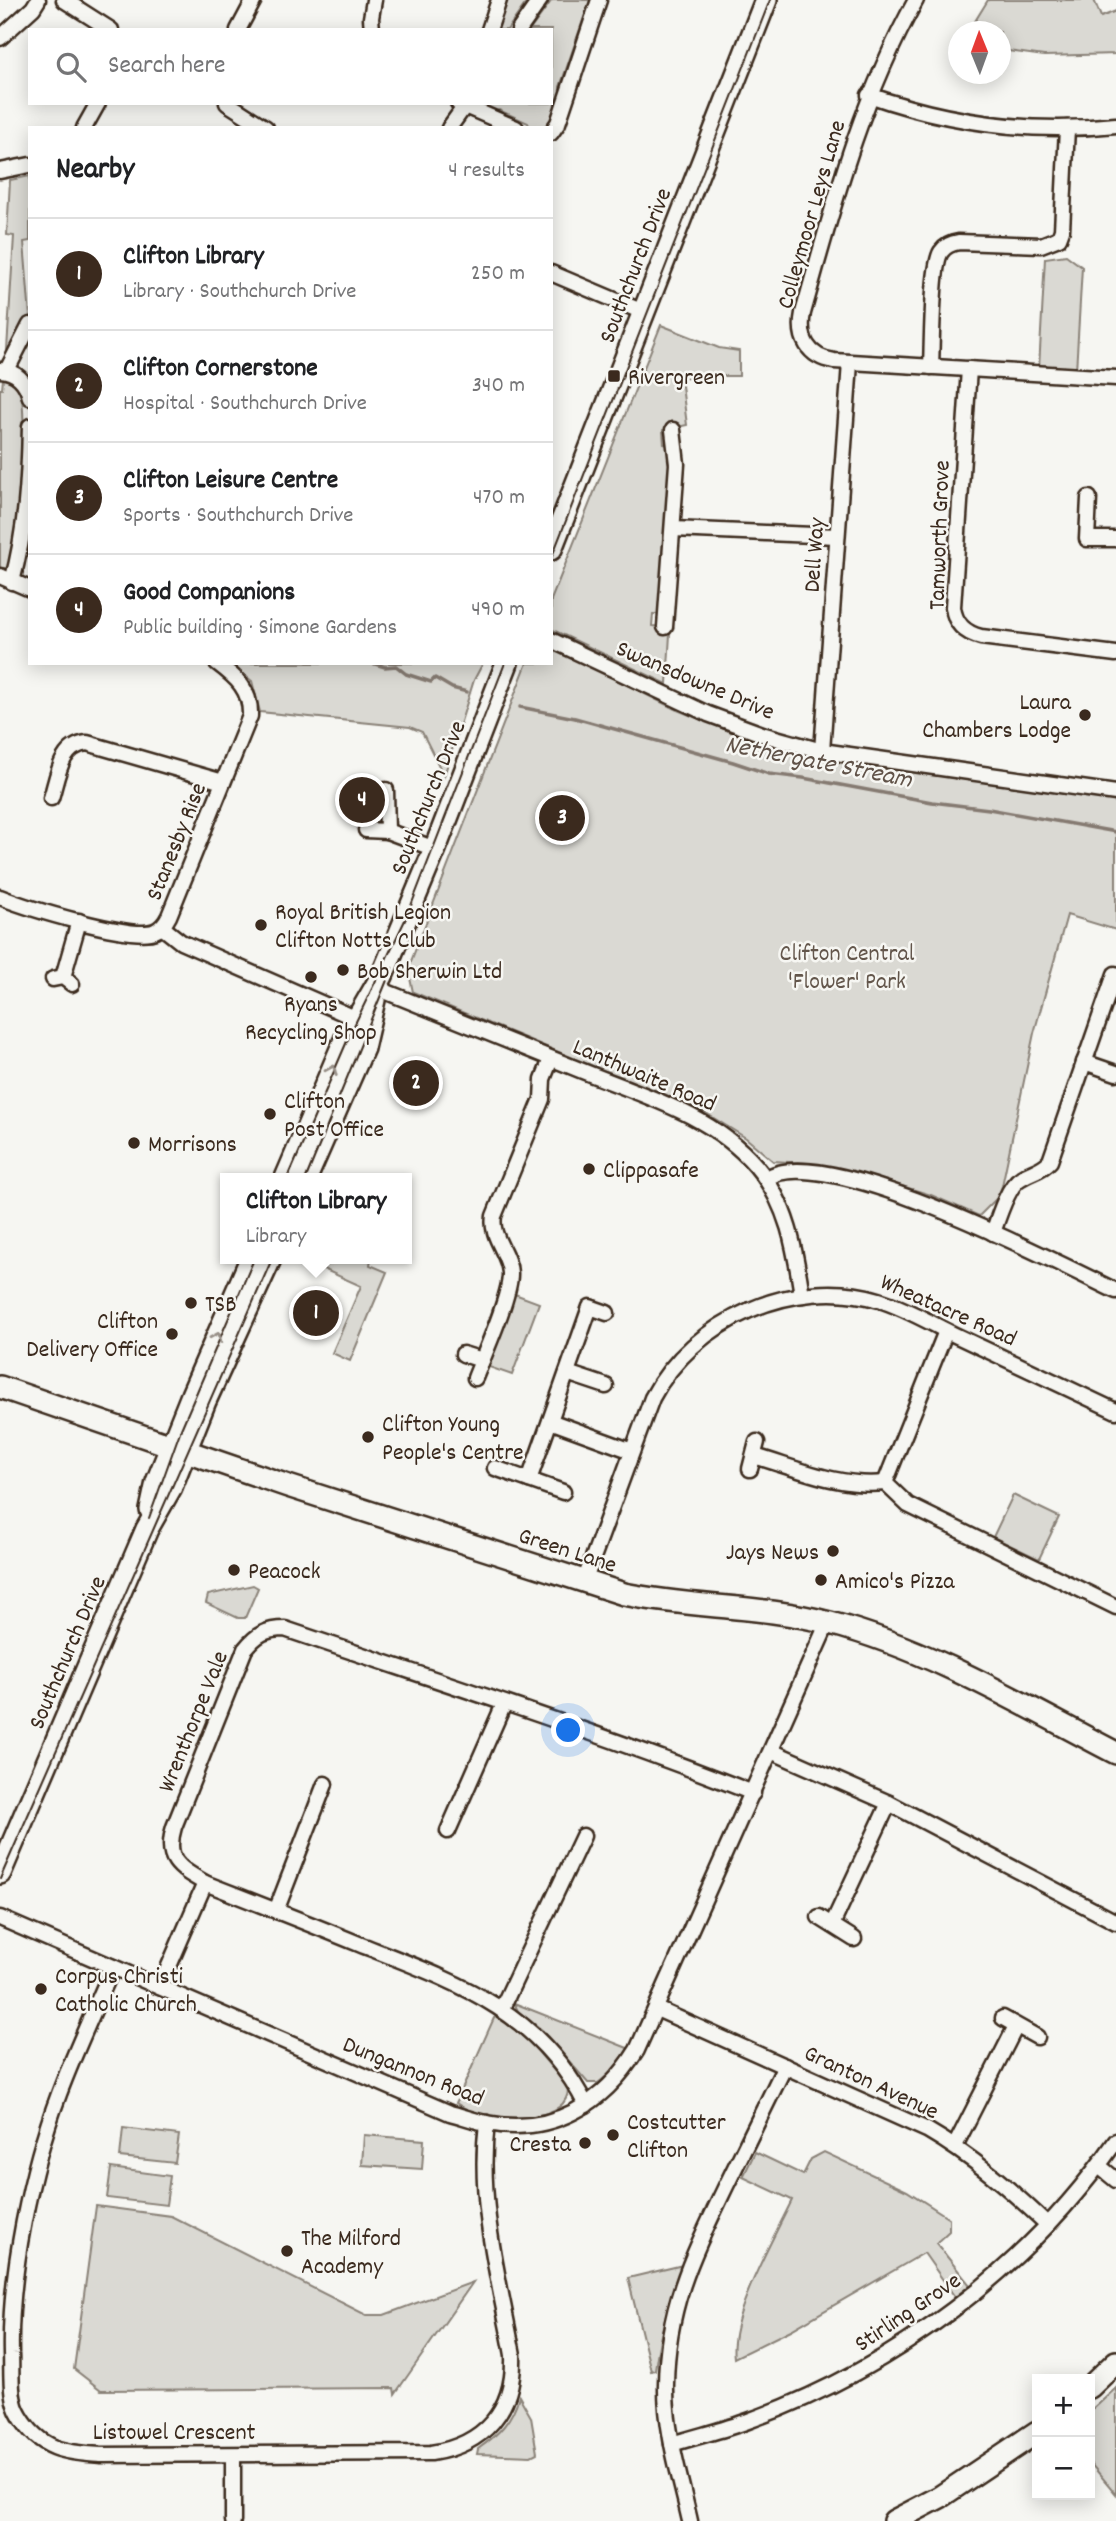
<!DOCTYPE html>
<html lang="en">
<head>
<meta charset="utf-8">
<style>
  :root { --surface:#fff; --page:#f6f6f6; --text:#202124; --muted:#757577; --line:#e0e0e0; --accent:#3b2a1e }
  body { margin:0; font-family:Dekko,sans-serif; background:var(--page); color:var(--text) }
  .controls { position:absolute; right:21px; bottom:21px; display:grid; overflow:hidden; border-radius:0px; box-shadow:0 4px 18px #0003 }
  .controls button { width:63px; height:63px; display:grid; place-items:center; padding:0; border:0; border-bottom:2px solid var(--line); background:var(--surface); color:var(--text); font:35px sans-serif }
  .compass { position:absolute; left:948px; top:21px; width:63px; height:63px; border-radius:50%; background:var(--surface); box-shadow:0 4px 18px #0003; rotate:359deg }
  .you { position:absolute; left:569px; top:1731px; width:24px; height:24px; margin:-18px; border:5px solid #fff; border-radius:50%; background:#1a73e8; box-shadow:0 0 0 10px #1a73e833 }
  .badge { display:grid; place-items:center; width:46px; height:46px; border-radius:50%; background:var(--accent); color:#fff; font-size:23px; font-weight:700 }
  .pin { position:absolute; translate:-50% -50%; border:4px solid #fff; box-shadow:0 2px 7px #0006 }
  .popup { position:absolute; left:220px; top:1173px; width:192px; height:91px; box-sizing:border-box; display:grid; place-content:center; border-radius:0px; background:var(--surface); filter:drop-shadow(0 2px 5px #0005); font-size:23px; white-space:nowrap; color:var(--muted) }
  .popup b { font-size:26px; color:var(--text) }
  .popup::after { content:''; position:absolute; left:50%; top:100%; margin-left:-14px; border:14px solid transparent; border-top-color:var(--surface) }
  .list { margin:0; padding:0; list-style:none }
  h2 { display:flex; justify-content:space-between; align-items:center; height:91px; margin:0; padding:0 28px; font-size:30px }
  h2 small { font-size:23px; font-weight:400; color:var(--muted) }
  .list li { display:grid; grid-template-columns:46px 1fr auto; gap:21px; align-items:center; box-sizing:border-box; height:112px; padding:0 28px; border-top:2px solid var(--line) }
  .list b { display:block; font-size:26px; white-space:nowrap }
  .list p { margin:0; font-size:23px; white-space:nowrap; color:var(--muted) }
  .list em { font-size:23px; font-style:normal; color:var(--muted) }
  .icon { flex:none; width:38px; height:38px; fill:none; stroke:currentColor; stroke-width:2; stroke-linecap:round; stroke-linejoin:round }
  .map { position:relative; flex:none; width:1116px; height:2521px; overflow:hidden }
  .search { position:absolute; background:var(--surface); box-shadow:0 4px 18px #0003; left:28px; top:28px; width:525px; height:77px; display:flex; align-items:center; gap:18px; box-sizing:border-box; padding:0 24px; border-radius:0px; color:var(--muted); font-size:26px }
  .panel { position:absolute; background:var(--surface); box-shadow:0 4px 18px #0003; left:28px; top:126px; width:525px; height:539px; border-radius:0px }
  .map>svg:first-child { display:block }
</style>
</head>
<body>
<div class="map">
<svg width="1116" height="2521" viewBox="0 0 1116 2521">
  <rect width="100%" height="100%" fill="#f6f6f2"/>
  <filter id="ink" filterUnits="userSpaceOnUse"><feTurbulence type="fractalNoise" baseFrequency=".0143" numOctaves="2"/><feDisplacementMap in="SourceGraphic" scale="14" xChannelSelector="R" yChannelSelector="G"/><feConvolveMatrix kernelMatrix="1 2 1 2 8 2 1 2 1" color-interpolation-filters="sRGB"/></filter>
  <g filter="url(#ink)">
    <g fill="#dad9d3" stroke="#8a8278" stroke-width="2">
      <path d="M 507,0 L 528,0 L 507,30 L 496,30 Z"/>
      <path d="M 552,0 L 590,0 L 560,87 L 563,94 L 549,128 L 530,128 L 528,123 L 499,110 L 495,112 L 480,105 L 481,103 L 551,103 L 551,30 L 530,30 Z"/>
      <path d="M 988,0 L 1094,0 L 1101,17 L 1116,11 L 1116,54 L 1044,56 L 1001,50 L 1000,32 L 969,31 Z"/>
      <path d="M 30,176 L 30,241 L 24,242 L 30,317 L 7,350 L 14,236 L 7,235 L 10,180 Z"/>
      <path d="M 1066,255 L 1082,267 L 1076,371 L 1039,369 L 1045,258 Z"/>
      <path d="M 661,325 L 719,348 L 739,351 L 739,376 L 712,376 L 711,379 L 681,378 L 687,425 L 663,430 L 664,444 L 671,445 L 661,614 L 653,614 L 652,626 L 660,627 L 660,632 L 670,634 L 667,684 L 551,629 L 551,600 Z"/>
      <path d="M 3,379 C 11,380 17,384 20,391 C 29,413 19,546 7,568 L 0,568 L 0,389 L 2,389 Z"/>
      <path d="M 551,647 L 675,709 L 764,745 L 818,759 L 1116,800 L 1116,930 L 1067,915 L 1034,1033 L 1002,1186 L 998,1197 L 979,1216 L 931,1195 L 866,1175 L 805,1163 L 773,1161 L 746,1138 L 702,1111 L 413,992 L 408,969 L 527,663 L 551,663 Z"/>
      <path d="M 235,663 L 483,663 L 474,680 L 444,776 L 422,732 L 410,727 L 260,712 L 252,681 L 233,666 Z"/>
      <path d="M 301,1259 L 371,1259 L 370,1265 L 387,1272 L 350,1361 L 332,1353 L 361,1286 Z"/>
      <path d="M 512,1293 L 539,1303 L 512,1375 L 486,1366 Z"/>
      <path d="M 1013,1495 L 1059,1517 L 1039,1559 L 993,1537 Z"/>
      <path d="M 253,1585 L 258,1588 L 245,1618 L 238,1618 L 206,1603 L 208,1595 Z"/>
      <path d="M 514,2003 L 630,2049 L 609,2074 L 598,2083 L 588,2083 L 542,2030 L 518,2011 Z"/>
      <path d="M 498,2016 L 530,2042 L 568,2087 C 570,2124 500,2120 476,2113 C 469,2111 462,2107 456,2103 L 494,2018 Z"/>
      <path d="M 123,2128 L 179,2135 L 175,2163 L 120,2157 Z"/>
      <path d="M 364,2135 L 424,2140 L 422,2169 L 362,2165 Z"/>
      <path d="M 755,2152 L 803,2175 L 811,2159 L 824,2152 L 907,2191 L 949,2218 L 949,2231 L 936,2243 L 970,2285 L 955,2297 L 924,2253 L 791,2330 L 734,2358 C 728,2317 774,2238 792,2200 L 743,2177 Z"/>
      <path d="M 111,2168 L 170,2176 L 166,2205 L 107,2198 Z"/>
      <path d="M 96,2206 L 171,2216 L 366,2315 L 384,2315 L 473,2282 L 395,2394 L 394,2388 L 101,2390 L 74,2369 Z"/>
      <path d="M 683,2265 C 669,2301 660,2331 655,2370 L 651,2371 L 628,2278 Z"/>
      <path d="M 1116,2388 L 1116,2494 L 1090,2463 L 1090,2412 Z"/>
      <path d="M 519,2396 L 531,2417 L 537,2453 L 531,2456 L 477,2454 L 478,2449 C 499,2434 512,2421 519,2396 Z"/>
    </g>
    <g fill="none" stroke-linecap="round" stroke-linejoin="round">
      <g stroke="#857a71" stroke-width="3.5">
        <path d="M 372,663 L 385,667 L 396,666 L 406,674 L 431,682 L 435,678 L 452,688 L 467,692"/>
        <path d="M 520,707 L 575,718 L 733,762 L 769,774 L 803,778 L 932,802 L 989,809 L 1116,832"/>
      </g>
      <defs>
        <g id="street">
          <path d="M 64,0 L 111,30"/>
          <path d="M 916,0 C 860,101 834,203 803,313 C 798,338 808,357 834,361 L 1116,378"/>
          <path d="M 238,30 L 254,0"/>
          <path d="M 372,30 L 371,18 L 374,0"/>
          <path d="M 489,30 L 499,0"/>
          <path d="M 519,30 L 540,0"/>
          <path d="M 0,38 L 33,8 L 38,0"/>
          <path d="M 869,95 C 949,123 1032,134 1116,125"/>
          <path d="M 227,103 L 266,128"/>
          <path d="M 458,103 L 516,128"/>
          <path d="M 84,128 L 98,103"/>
          <path d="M 449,128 L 467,103"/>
          <path d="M 551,133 L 558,123 L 599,0"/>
          <path d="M 0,171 L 30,165"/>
          <path d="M 551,273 L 643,312"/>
          <path d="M 931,367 C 932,347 932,265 941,252 C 945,246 952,243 959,242 L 1041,245 L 1059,238 L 1062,230 L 1067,128"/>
          <path d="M 969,369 L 953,607 C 955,624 965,633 981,637 L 1116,654"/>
          <path d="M 0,370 C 16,371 26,381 30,397"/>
          <path d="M 7,370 L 30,325"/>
          <path d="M 1089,498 L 1087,539 L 1116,539"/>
          <path d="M 673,529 L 837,536"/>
          <path d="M 0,576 L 30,589"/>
          <path d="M 12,582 C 26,530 29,479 30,426"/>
          <path d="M 665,627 L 677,464 L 673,430"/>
          <path d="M 551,640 L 708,714 L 765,735 L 822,751 L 1116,793"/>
          <path d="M 822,751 L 850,363"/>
          <path d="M 386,790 L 387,831 L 435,849"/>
          <path d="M 51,798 C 58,776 60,746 87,743 L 223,782"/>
          <path d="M 366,830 L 387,831"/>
          <path d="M 0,897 C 25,907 133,941 155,931 C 162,928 166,922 169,916 L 250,716 C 251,690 237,678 217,663"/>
          <path d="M 162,927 L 181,942 L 364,1022"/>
          <path d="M 63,977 L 79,921"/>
          <path d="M 53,979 L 63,977 L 72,984"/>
          <path d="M 377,988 C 443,1014 509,1042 575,1068 C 638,1094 711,1113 756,1166 C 788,1204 795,1249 802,1295"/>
          <path d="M 1084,1062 L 1116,1073"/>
          <path d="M 766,1179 C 819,1138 1057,1263 1116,1291"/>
          <path d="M 993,1233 C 998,1218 1008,1185 1021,1178 C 1032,1171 1041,1171 1050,1161 L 1115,974"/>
          <path d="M 463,1354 L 482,1360"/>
          <path d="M 567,1373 L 606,1386"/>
          <path d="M 475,1378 C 484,1355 511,1295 510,1273 C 509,1252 490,1238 494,1216 L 542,1099 L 543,1079 L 551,1059"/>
          <path d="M 550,1421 L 632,1451"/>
          <path d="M 754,1456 C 796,1468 840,1488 885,1483"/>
          <path d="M 495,1468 L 563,1492"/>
          <path d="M 750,1469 L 757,1442"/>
          <path d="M 529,1480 L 590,1307 L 607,1313"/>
          <path d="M 885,1483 L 908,1505 L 1116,1607"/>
          <path d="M 885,1483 L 946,1331"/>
          <path d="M 584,1582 L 652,1398 C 693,1320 794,1275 879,1300 C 906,1308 932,1324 957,1336 C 1010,1361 1063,1386 1116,1411"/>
          <path d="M 771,1751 L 889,1803 L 1116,1922"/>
          <path d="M 448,1831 L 504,1704"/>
          <path d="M 276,1911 L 325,1784"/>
          <path d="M 819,1917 L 854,1939"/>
          <path d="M 0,1918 L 450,2113 C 462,2116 474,2121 487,2123 C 552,2136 604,2104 637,2050 L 828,1622"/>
          <path d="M 832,1925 L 889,1803"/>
          <path d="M 113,1967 C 95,2009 75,2051 59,2094 C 31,2168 9,2275 11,2354 C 12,2373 9,2399 20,2416 C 40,2450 66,2453 101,2455 L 431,2453 C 484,2445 515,2410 513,2355 C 499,2279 477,2200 487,2123"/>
          <path d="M 160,1987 L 205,1883"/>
          <path d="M 502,2008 L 583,1836"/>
          <path d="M 657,2009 L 927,2130 C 972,2156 1010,2189 1048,2225"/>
          <path d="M 1003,2018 L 1037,2037"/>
          <path d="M 586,2105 C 537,2008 453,1981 359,1944 C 308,1923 256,1903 205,1883 C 179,1868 164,1860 174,1827 L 245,1649 C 257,1634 266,1629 285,1629 C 441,1682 599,1732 753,1793"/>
          <path d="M 955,2146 L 1016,2026"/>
          <path d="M 1099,2166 L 1116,2180"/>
          <path d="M 672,2444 C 697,2436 724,2430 748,2421 C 895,2368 1027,2269 1116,2141"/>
          <path d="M 233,2455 L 233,2521"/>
          <path d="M 690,2521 C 680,2477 665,2430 666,2384 C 667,2305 693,2255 726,2186 C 746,2146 765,2106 785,2066"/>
        </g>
        <g id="secondary">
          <path d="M 551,549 L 766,0"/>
          <path d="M 286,1178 L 345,1040 L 382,976 L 435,849 L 507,663"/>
          <path d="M 306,1178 L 363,1048 L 374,1000"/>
          <path d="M 0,1387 L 288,1486 L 624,1594 C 692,1608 763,1605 830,1623 C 932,1650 1023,1705 1116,1753"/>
          <path d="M 151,1510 L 157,1482 L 192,1395 L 251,1259"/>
          <path d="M 0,1873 L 147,1529 L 171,1487 L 205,1401 L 270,1259"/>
          <path d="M 1090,2387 L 1116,2362"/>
          <path d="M 894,2521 L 940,2497 L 1037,2432"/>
        </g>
      </defs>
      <use href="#street" stroke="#3b2a1e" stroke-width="19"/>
      <use href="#secondary" stroke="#3b2a1e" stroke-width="26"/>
      <use href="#street" stroke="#f6f6f2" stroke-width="14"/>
      <use href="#secondary" stroke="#f6f6f2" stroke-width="21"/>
      <g stroke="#3b2a1e" stroke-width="2">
        <path d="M 551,559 L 770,0"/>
        <path d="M 288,1178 L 351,1032 L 407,916 L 505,663"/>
        <path d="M 306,1178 L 392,968"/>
        <path d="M 149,1518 L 181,1429 L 254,1259"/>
        <path d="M 0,1879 L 272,1259"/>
      </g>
    </g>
    <defs><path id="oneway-chevron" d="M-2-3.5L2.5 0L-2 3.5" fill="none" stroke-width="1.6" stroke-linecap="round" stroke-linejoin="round" transform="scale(1.75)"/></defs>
    <g stroke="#989088">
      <use href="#oneway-chevron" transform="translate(332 1070) rotate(-67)"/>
      <use href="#oneway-chevron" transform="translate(217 1337) rotate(-66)"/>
    </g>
  </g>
  <g fill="#3b2a1e" stroke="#f6f6f2" stroke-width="2.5">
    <rect x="607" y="369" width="14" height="14" rx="3.5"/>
    <circle cx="1085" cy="715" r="7"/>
    <circle cx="261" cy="925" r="7"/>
    <circle cx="343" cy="970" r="7"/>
    <circle cx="311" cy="977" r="7"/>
    <circle cx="270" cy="1114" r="7"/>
    <circle cx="134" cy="1143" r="7"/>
    <circle cx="589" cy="1169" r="7"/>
    <circle cx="191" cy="1303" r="7"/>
    <circle cx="172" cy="1334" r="7"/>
    <circle cx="368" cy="1437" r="7"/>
    <circle cx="833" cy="1551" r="7"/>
    <circle cx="234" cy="1570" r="7"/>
    <circle cx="821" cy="1580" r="7"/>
    <circle cx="41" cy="1989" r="7"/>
    <circle cx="613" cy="2135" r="7"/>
    <circle cx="585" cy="2143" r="7"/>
    <circle cx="287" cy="2251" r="7"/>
  </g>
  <g text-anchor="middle" stroke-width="5" stroke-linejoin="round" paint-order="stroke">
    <g font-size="24" fill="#3b2a1e" stroke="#f6f6f2">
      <text transform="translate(810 214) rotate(-74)" y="8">Colleymoor Leys Lane</text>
      <text transform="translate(634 265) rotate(-69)" y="8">Southchurch Drive</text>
      <text transform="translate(938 535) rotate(-88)" y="8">Tamworth Grove</text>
      <text transform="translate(813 555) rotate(-86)" y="8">Dell Way</text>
      <text transform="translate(696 679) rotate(23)" y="8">Swansdowne Drive</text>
      <text transform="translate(427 797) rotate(-68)" y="8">Southchurch Drive</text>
      <text transform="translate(175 841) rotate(-68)" y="8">Stanesby Rise</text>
      <text transform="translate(645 1074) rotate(23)" y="8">Lanthwaite Road</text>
      <text transform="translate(949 1309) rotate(24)" y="8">Wheatacre Road</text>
      <text transform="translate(568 1549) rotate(18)" y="8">Green Lane</text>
      <text transform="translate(66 1652) rotate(-67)" y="8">Southchurch Drive</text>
      <text transform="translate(192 1721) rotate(-68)" y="8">Wrenthorpe Vale</text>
      <text transform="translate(414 2070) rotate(22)" y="8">Dungannon Road</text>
      <text transform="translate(872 2081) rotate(25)" y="8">Granton Avenue</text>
      <text transform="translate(907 2311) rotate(-34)" y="8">Stirling Grove</text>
      <text x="174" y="2439">Listowel Crescent</text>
    </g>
    <g font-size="24" fill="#3b2a1e" stroke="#f6f6f2" text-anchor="start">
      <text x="628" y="384">Rivergreen</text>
      <text x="1071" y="709" text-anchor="end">Laura<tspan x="1071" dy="28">Chambers Lodge</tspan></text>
      <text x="275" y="919">Royal British Legion<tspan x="275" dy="28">Clifton Notts Club</tspan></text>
      <text x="357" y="978">Bob Sherwin Ltd</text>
      <text x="311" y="1011" text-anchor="middle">Ryans<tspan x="311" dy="28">Recycling Shop</tspan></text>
      <text x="284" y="1108">Clifton<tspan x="284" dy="28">Post Office</tspan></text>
      <text x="148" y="1151">Morrisons</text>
      <text x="603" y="1177">Clippasafe</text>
      <text x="205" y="1311">TSB</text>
      <text x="158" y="1328" text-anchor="end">Clifton<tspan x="158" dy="28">Delivery Office</tspan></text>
      <text x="382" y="1431">Clifton Young<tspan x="382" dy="28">People's Centre</tspan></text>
      <text x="819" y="1559" text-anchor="end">Jays News</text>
      <text x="248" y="1578">Peacock</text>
      <text x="835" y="1588">Amico's Pizza</text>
      <text x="55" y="1983">Corpus Christi<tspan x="55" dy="28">Catholic Church</tspan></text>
      <text x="627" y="2129">Costcutter<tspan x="627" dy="28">Clifton</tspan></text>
      <text x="571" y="2151" text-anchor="end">Cresta</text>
      <text x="301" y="2245">The Milford<tspan x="301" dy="28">Academy</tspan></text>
    </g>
    <g font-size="24" fill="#63564b" stroke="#f6f6f2">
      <text x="847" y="960">Clifton Central<tspan x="847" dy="28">'Flower' Park</tspan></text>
    </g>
    <g font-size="26" font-style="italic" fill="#605248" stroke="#f6f6f2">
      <text transform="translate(819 760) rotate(11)" y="9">Nethergate Stream</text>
    </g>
  </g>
</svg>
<div class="controls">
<button>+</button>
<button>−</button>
</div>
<svg class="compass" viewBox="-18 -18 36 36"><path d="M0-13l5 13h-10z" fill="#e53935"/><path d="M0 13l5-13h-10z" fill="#757577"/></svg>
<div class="you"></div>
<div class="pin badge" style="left:316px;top:1313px">1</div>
<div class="popup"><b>Clifton Library</b>Library</div>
<div class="pin badge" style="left:416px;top:1083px">2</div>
<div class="pin badge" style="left:562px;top:818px">3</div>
<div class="pin badge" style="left:362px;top:800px">4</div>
<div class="search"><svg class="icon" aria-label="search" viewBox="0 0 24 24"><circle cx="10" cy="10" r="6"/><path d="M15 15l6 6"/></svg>Search here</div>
<section class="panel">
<h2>Nearby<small>4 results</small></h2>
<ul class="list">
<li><span class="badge">1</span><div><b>Clifton Library</b><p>Library · Southchurch Drive</p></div><em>250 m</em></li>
<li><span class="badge">2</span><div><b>Clifton Cornerstone</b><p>Hospital · Southchurch Drive</p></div><em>340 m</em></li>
<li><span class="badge">3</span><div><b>Clifton Leisure Centre</b><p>Sports · Southchurch Drive</p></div><em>470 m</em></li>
<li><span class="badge">4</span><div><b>Good Companions</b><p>Public building · Simone Gardens</p></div><em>490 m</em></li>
</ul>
</section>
</div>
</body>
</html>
